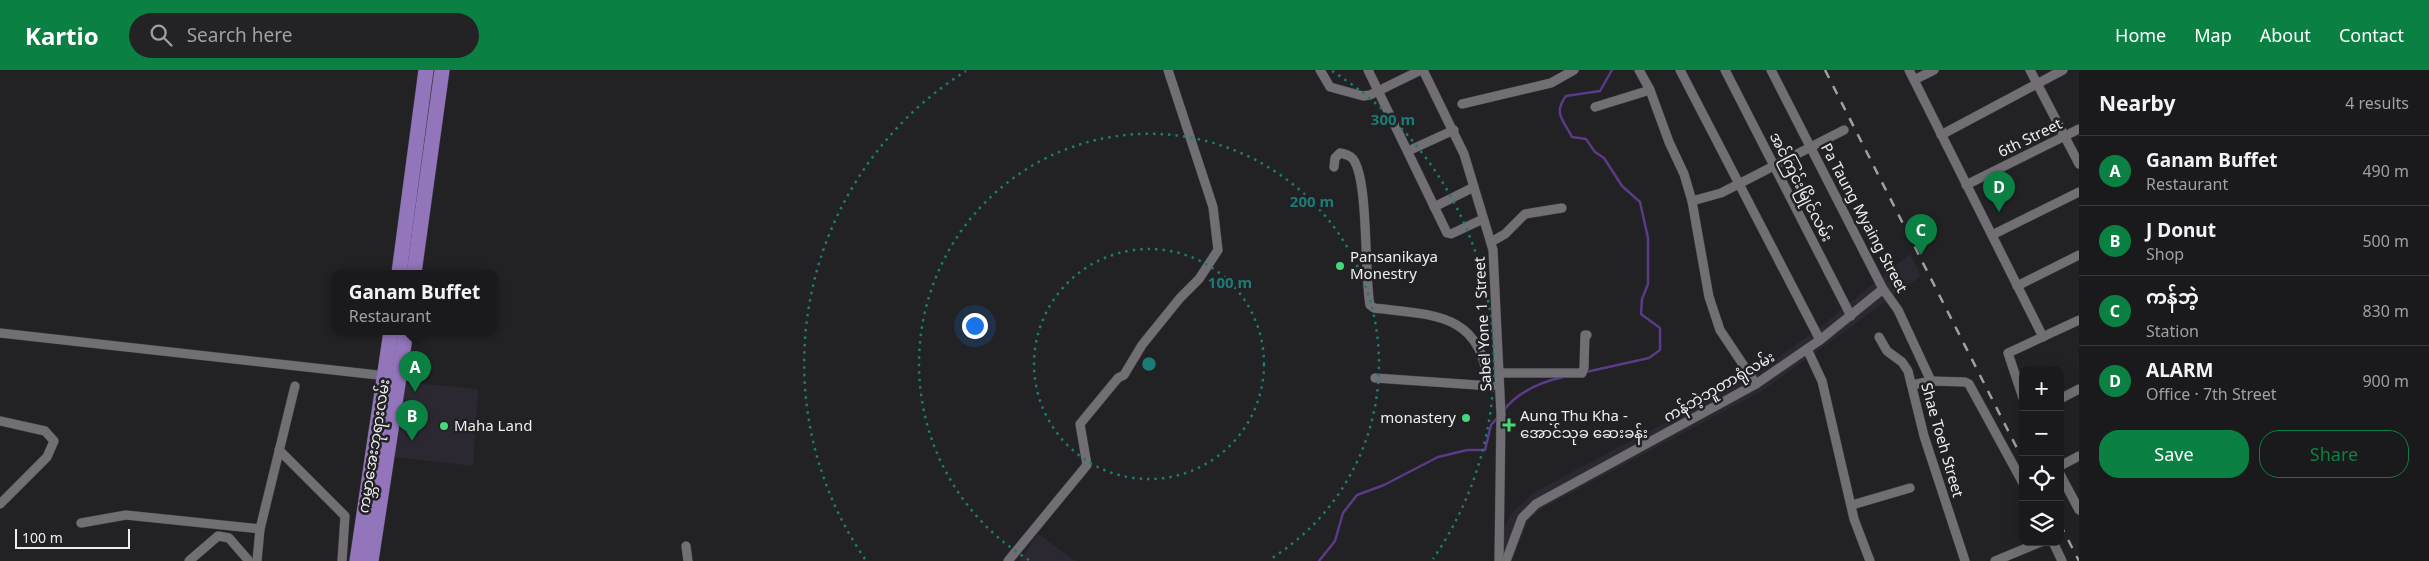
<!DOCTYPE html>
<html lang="en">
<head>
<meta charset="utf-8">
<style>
  :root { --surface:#1a191b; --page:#232224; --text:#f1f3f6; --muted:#9fa0a3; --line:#38383a; --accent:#0b8043 }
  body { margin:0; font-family:"Noto Sans","Noto Sans Myanmar",sans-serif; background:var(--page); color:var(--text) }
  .controls { position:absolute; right:15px; bottom:15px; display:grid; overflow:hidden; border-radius:10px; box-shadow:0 5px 20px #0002 }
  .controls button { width:45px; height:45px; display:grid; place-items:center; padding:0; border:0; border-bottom:1px solid var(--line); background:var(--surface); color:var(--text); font:25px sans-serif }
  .scale { position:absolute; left:15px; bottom:12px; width:115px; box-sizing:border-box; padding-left:5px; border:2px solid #eeedef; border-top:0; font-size:14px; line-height:18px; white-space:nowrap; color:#eeedef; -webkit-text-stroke:4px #222124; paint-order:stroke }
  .you { position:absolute; left:974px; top:255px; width:18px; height:18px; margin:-12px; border:4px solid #fff; border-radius:50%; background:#1a73e8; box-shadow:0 0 0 8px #1a73e833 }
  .badge { display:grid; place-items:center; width:32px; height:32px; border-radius:50%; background:var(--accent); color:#fff; font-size:16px; font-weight:700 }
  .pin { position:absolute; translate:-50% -41px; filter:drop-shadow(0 1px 2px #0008) }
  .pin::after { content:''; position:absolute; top:26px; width:18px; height:15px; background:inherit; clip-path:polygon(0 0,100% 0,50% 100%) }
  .popup { position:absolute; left:332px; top:200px; width:165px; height:65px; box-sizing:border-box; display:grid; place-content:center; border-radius:10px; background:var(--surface); filter:drop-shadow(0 1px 4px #0005); font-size:16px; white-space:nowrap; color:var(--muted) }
  .popup b { font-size:19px; color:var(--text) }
  .popup::after { content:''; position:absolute; left:50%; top:100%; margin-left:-10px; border:10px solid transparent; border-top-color:var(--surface) }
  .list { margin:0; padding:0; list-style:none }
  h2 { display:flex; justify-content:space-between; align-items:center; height:65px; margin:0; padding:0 20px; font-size:21px }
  h2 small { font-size:16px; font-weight:400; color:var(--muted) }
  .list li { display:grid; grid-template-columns:32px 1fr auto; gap:15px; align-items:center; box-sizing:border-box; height:70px; padding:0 20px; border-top:1px solid var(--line) }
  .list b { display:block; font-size:19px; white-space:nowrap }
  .list p { margin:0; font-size:16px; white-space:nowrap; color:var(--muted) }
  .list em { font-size:16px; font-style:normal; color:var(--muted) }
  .actions { display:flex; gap:10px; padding:15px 20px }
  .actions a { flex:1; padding:11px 0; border:1px solid var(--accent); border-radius:20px; text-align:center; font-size:18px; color:var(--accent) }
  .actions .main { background:var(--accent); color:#fff }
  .icon { flex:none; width:28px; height:28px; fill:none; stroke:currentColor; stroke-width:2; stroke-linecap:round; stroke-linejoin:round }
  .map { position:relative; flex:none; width:2079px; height:491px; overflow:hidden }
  header { display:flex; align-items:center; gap:30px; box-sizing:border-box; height:70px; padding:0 25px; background:var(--accent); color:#fff }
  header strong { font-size:24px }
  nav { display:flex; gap:28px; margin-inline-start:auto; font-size:18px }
  .search { width:350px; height:45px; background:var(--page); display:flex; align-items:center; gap:12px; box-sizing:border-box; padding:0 18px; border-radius:28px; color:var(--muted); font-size:19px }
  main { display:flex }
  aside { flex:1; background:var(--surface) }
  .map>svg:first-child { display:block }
</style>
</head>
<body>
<header>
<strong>Kartio</strong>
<div class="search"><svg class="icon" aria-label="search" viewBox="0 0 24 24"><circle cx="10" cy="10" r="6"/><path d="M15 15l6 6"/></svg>Search here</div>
<nav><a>Home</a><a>Map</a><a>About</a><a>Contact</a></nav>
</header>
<main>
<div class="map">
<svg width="2079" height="491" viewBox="0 0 2079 491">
  <rect width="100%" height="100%" fill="#222124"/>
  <g fill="#2b2831">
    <path d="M 1910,184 L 1921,206 L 1762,321 L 1541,439 L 1528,451 L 1512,491 L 1503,491 L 1504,458 L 1510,445 L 1533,423 L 1754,305 L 1820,257 Z"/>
    <path d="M 403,312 L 478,319 L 473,396 L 394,387 Z"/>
    <path d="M 1038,464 L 1076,491 L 1019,491 Z"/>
  </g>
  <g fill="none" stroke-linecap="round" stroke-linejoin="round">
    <g stroke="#5b3a86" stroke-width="2.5">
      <path d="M 1586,302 L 1649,288 L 1660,280 L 1660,258 L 1641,244 L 1642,229 L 1648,214 L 1648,168 L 1640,132 L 1622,116 L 1604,88 L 1595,82 L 1586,69 L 1572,67 C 1563,49 1553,44 1566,26 L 1600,21 L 1612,0"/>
      <path d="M 1504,340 C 1518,322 1541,312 1563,307"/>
      <path d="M 1319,491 L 1335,471 L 1343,443 L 1357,425 L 1384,415 L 1438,387 L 1467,380 L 1485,380 L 1491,355 L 1499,346"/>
    </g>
    <defs>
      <g id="minor">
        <path d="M 1320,0 L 1330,17 L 1363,26 L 1370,25 L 1421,0"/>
        <path d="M 1368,0 L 1447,163 L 1451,164 L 1483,149"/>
        <path d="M 1423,0 L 1464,84 L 1493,180 L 1501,345 L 1499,491"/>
        <path d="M 1639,0 L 1650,20 L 1669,72 L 1684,104 L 1692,131 L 1709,227 L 1720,260 L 1756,314"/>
        <path d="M 1680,0 L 1820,270"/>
        <path d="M 1725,0 L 1851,246"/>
        <path d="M 1771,0 L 1883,219 L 1898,240 L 1931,311"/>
        <path d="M 1909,0 L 2043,267"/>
        <path d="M 2030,0 L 2079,94"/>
        <path d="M 1914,10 L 1934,0"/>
        <path d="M 1462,34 L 1551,13 L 1574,0"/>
        <path d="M 1595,37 L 1650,20"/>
        <path d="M 1941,65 L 2063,0"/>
        <path d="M 1408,81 L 1454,60"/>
        <path d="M 1334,97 L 1335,88 L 1340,83 C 1345,84 1350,85 1353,89 C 1369,110 1364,205 1370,235 L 1374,238 C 1432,245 1482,242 1488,315"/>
        <path d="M 1966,115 L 2079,59"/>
        <path d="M 1692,131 L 1721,123 L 1844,60"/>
        <path d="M 1434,137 L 1474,117"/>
        <path d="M 1992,165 L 2079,122"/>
        <path d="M 1491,172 L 1505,164 L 1525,144 L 1562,138"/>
        <path d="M 2017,216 L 2079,185"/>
        <path d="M 0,263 L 387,306"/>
        <path d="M 1879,267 L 1887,281 L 1902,292 L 1908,301 L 1924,366 L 1965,491"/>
        <path d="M 1807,279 L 1822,311 L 1854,449 L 1870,491"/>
        <path d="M 1499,303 L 1582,303 L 1584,298 L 1585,265 L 1587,265"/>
        <path d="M 1375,308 L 1492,316"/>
        <path d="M 1912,315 L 1931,311 L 1965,312 L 1969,314 L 2023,413"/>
        <path d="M 2023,328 L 2008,283 L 2079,250"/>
        <path d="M 2060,329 L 2079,319"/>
        <path d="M 0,351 L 45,361 L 54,371 L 47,387 L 0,434"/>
        <path d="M 279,380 L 345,446 L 342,491"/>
        <path d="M 2060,396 L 2079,386"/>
        <path d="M 2060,404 L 2079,440"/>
        <path d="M 1852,435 L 1910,418"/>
        <path d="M 81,453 L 126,445 L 260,459 L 295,316"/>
        <path d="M 2053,472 L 2062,491"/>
        <path d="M 686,476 L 688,491"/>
        <path d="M 189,491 L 218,466 L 229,468 L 249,491"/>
        <path d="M 257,491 L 260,459"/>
        <path d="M 1008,491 L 1087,395 L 1080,354 L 1118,308 L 1124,305 L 1142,275 L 1180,228 L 1199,209 L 1218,180 L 1213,137 L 1168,0"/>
        <path d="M 1506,491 L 1522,448 L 1536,434 L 1756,314 L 1820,270 L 1883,219"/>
        <path d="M 1995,491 L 2041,472"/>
      </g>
      <g id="primary">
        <path d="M 399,203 L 426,0"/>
        <path d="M 414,203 L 442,0"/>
        <path d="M 357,491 L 391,261"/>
        <path d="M 371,491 L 406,261"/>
      </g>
    </defs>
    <use href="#minor" stroke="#3e3d40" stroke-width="10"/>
    <use href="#primary" stroke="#3e3d40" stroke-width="16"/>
    <use href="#minor" stroke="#716f73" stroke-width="9"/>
    <use href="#primary" stroke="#9375bb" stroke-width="15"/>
    <g stroke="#9f9ea0" stroke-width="2.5" stroke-dasharray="9 9" stroke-linecap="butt">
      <path d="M 1825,0 L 2023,390"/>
      <path d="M 2060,454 L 2079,491"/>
    </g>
  </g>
  <g fill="none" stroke="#1a7c74" stroke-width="2.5" stroke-dasharray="2.5 5">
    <circle cx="1149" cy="294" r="115"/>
    <path d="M1029 490A230 230 0 1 1 1269 490"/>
    <path d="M865 489A345 345 0 0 1 966 1M1332 1A345 345 0 0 1 1433 489"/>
  </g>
  <g fill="#46d779" stroke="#222124" stroke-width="2">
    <circle cx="1340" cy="196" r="5"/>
    <circle cx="1466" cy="348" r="5"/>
    <path d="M1506.5 347.5h5v5h5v5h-5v5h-5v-5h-5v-5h5z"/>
    <circle cx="444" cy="356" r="5"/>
  </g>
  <g text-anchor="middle" stroke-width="5" stroke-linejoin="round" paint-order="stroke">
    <g font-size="15" fill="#eeedef" stroke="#222124">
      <text transform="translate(2030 68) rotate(-26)" y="5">6th Street</text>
      <text transform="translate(1801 117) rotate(63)" y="5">အင်ကြင်းမြိုင်လမ်း</text>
      <text transform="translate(1864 148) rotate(62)" y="5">Pa Taung Myaing Street</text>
      <text transform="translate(1483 254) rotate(-93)" y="5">Sabel Yone 1 Street</text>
      <text transform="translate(1719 317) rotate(-30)" y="5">ကန်ဘဲ့ဘူတာရုံလမ်း</text>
      <text transform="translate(1942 370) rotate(74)" y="5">Shae Toeh Street</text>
      <text transform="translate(374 376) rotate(-81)" y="5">ကမ္ဘာအေးဘုရားလမ်း</text>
    </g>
    <g font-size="15" fill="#eeedef" stroke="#222124" text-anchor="start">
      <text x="1350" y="192">Pansanikaya<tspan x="1350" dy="17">Monestry</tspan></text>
      <text x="1520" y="351">Aung Thu Kha -<tspan x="1520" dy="17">အောင်သုခ ဆေးခန်း</tspan></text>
      <text x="1456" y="353" text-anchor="end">monastery</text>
      <text x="454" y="361">Maha Land</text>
    </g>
  </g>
  <circle cx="1149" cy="294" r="8" fill="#1a7c74" stroke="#222124" stroke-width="2.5"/>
  <g font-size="15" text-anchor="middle" font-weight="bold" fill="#1a7c74" stroke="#222124" stroke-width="5" stroke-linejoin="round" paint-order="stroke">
    <text x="1393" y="55">300 m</text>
    <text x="1312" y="137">200 m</text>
    <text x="1230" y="218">100 m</text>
  </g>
</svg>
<div class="controls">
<button>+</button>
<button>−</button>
<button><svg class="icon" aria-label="locate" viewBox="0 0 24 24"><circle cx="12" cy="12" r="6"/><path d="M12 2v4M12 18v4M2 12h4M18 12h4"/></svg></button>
<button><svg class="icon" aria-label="layers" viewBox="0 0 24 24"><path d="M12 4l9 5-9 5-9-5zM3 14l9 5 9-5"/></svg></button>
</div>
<div class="scale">100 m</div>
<div class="you"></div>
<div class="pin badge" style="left:415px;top:322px">A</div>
<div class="popup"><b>Ganam Buffet</b>Restaurant</div>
<div class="pin badge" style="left:412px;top:371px">B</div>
<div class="pin badge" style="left:1921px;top:185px">C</div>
<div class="pin badge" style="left:1999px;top:142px">D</div>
</div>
<aside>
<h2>Nearby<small>4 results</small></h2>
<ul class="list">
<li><span class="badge">A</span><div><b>Ganam Buffet</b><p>Restaurant</p></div><em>490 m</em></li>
<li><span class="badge">B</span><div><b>J Donut</b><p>Shop</p></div><em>500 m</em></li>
<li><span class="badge">C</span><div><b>ကန်ဘဲ့</b><p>Station</p></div><em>830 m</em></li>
<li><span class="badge">D</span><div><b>ALARM</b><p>Office · 7th Street</p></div><em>900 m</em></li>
</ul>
<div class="actions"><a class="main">Save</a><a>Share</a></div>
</aside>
</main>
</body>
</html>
